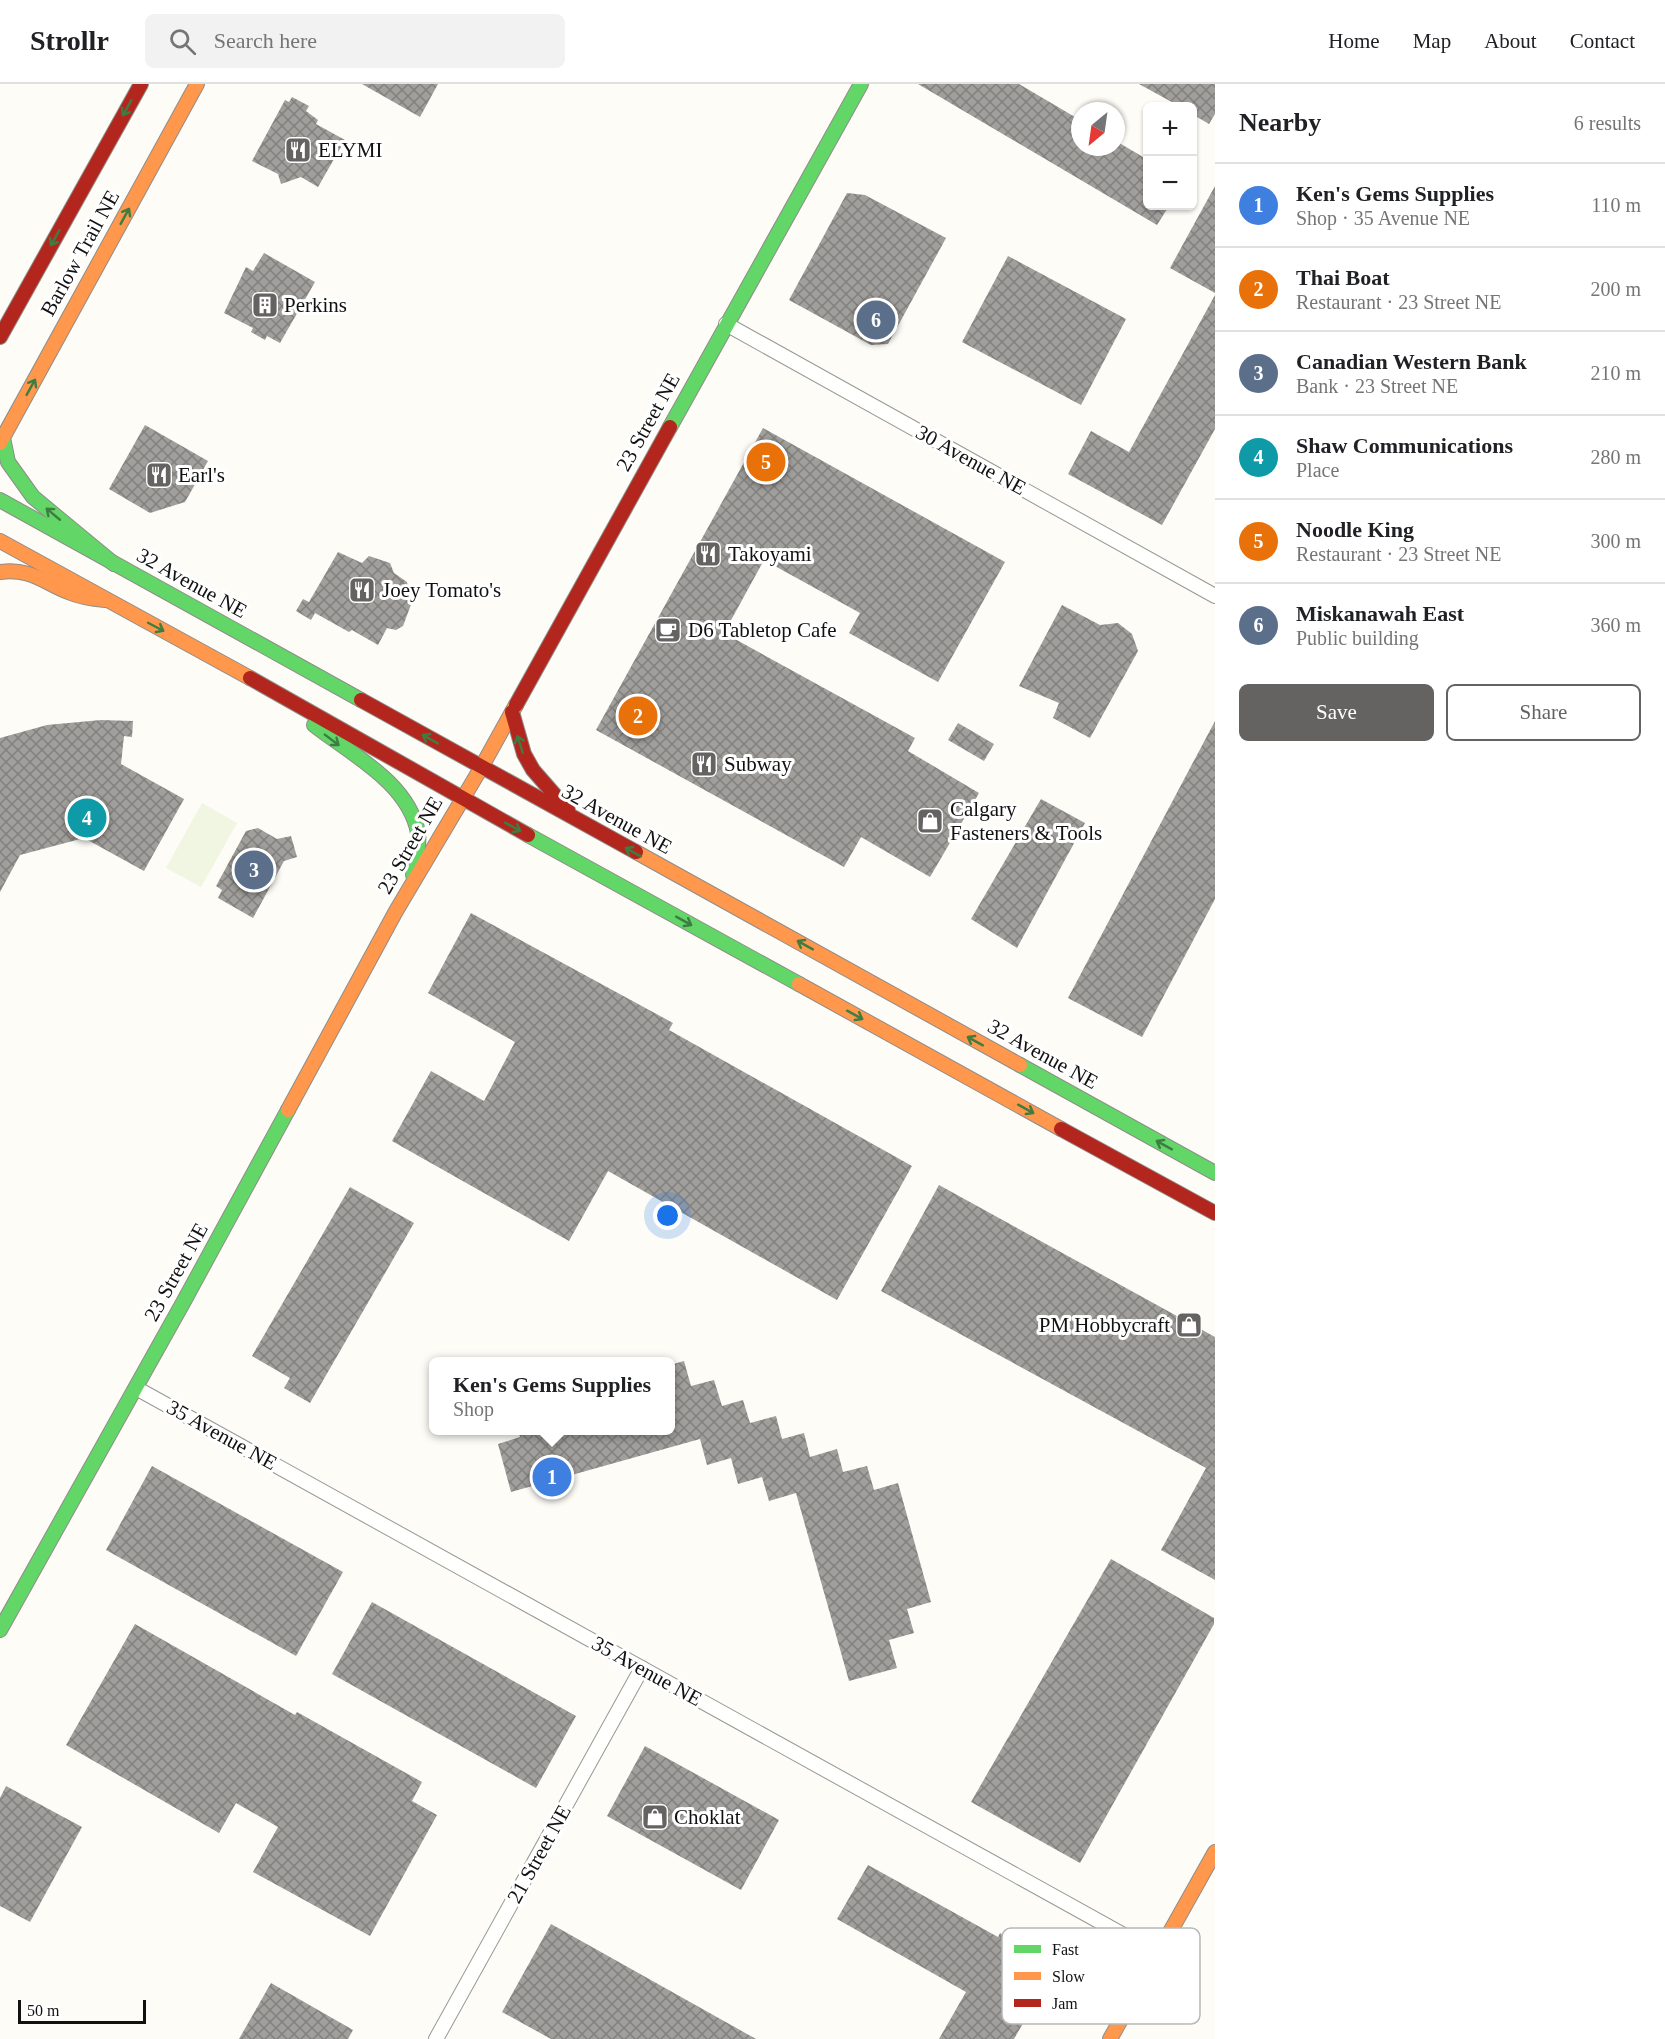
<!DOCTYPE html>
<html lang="en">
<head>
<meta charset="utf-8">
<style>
  :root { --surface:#fff; --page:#f2f2f2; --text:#202124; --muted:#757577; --line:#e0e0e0; --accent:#646362 }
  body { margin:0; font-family:Georgia,serif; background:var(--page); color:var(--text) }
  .controls { position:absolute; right:18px; top:18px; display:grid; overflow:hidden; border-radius:9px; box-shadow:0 2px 4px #0004 }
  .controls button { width:54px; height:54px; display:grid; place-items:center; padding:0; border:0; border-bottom:2px solid var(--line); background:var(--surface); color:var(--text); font:30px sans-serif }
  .compass { position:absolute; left:1071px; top:18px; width:54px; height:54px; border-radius:50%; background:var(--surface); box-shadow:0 2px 4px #0004; rotate:209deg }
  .scale { position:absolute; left:18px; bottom:15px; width:128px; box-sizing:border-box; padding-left:6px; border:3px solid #111; border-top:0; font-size:16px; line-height:21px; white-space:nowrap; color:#111; -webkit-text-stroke:4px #fff; paint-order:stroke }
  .you { position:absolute; left:668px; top:1132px; width:21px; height:21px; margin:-15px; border:4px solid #fff; border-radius:50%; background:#1a73e8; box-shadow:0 0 0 9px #1a73e833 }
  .badge { display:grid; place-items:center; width:39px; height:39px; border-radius:50%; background:var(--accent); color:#fff; font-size:20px; font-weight:700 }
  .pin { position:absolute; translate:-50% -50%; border:3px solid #fff; box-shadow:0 2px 6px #0006 }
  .popup { position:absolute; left:429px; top:1273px; width:246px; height:78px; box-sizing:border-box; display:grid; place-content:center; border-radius:9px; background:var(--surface); filter:drop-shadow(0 2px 4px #0005); font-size:20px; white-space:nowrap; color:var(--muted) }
  .popup b { font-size:22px; color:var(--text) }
  .popup::after { content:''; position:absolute; left:50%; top:100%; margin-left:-12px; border:12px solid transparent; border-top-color:var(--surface) }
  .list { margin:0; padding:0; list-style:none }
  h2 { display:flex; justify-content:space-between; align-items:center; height:78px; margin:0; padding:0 24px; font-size:26px }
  h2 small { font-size:20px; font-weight:400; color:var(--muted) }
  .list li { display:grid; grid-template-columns:39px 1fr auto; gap:18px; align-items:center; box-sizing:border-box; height:84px; padding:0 24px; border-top:2px solid var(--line) }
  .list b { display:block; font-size:22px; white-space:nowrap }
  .list p { margin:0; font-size:20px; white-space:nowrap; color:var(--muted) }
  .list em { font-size:20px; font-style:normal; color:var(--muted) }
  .actions { display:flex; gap:12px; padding:18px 24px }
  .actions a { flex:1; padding:14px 0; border:2px solid var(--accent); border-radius:9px; text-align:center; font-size:21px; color:var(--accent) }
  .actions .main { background:var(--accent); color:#fff }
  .icon { flex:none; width:33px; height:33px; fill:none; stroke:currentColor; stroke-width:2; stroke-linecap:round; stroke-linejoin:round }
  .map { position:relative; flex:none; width:1215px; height:1955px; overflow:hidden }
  header { display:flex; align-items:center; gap:36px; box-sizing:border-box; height:84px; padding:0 30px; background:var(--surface); border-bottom:2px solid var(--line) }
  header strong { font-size:28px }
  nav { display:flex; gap:33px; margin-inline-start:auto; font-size:21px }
  .search { width:420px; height:54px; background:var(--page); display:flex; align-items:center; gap:15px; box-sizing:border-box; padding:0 21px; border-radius:9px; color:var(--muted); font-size:22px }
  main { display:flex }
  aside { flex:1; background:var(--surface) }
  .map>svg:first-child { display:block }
</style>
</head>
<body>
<header>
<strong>Strollr</strong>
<div class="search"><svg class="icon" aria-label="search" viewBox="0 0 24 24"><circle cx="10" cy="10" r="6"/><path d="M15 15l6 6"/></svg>Search here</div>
<nav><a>Home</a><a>Map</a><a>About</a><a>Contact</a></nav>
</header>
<main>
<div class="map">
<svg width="1215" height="1955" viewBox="0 0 1215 1955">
  <defs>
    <pattern id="building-cross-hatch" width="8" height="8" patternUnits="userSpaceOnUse" patternTransform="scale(1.5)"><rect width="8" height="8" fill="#a19f9c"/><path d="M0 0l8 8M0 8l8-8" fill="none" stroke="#82807e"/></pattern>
  </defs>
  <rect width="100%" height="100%" fill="#fdfcf7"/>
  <path fill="#f0f6e1" d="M 202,719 L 237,739 L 201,803 L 166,784 Z"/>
  <g fill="url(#building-cross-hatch)">
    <path d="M 362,0 L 438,0 L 420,33 Z"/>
    <path d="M 918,0 L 1019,0 L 1080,36 L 1080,63 L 1116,63 L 1116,57 L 1148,76 L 1148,122 L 1169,122 L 1157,141 Z"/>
    <path d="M 1139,0 L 1215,0 L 1215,30 L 1209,40 L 1192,30 L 1192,22 L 1179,22 Z"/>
    <path d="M 292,13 L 309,22 L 306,27 L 318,36 L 316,40 L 345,56 L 318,103 L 301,93 L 281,100 L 278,90 L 252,77 L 285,16 L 289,18 Z"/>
    <path d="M 1215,102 L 1215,209 L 1170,184 Z"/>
    <path d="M 847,109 L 865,111 L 946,154 L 888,260 L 871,261 L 789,216 Z"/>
    <path d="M 264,169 L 315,198 L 280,259 L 267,252 L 265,256 L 251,248 L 253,244 L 224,229 L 246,183 L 253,187 Z"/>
    <path d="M 1008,172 L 1126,235 L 1081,321 L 962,258 Z"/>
    <path d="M 1215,211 L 1215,345 L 1162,441 L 1068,390 L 1091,347 L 1129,368 Z"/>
    <path d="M 145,341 L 208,377 L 185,418 L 150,429 L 109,405 Z"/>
    <path d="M 763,344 L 1005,478 L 938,598 L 849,549 L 860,529 L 764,476 L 724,549 L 915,654 L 908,667 L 979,709 L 930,793 L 861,753 L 844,783 L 596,646 Z"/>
    <path d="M 338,468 L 362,479 L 369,472 L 390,479 L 394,489 L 407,498 L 412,518 L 403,542 L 396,546 L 387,544 L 378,561 L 352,546 L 349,548 L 315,529 L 311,536 L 296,527 L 303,515 L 309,518 Z"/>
    <path d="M 1062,521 L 1100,541 L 1118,539 L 1132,550 L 1138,567 L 1090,654 L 1053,634 L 1059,619 L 1019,602 Z"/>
    <path d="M 101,636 L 133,637 L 132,653 L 124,652 L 121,680 L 184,715 L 144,787 L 84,754 L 20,771 L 0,808 L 0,654 L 47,641 Z"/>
    <path d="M 1215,637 L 1215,815 L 1142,953 L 1068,914 Z"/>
    <path d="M 958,639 L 994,660 L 984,677 L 948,656 Z"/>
    <path d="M 1041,715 L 1085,739 L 1017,864 L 971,835 Z"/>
    <path d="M 258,744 L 277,755 L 291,752 L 297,773 L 284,777 L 253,834 L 218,814 L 222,806 L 216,802 L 246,747 Z"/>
    <path d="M 471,829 L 673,939 L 669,946 L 912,1082 L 837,1216 L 608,1087 L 569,1157 L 392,1057 L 431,987 L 484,1017 L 515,958 L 428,909 Z"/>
    <path d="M 939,1101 L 1215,1253 L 1215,1496 L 1161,1466 L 1206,1384 L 881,1207 Z"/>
    <path d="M 350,1103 L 414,1139 L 310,1319 L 284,1304 L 290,1294 L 252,1272 Z"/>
    <path d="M 684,1277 L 691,1302 L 714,1296 L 722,1322 L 743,1316 L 750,1339 L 776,1332 L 782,1355 L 804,1349 L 810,1373 L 837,1365 L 843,1388 L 867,1382 L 874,1406 L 898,1399 L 931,1518 L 907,1525 L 914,1549 L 889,1556 L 897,1584 L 849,1597 L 796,1409 L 769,1417 L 762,1393 L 738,1400 L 731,1374 L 707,1381 L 700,1355 L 511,1408 L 498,1360 L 520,1353 L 518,1347 L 670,1347 L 670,1281 Z"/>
    <path d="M 152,1382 L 343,1488 L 296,1572 L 106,1466 Z"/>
    <path d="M 1111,1475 L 1214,1534 L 1214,1540 L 1080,1779 L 971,1718 Z"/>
    <path d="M 372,1518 L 576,1632 L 536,1704 L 332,1590 Z"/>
    <path d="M 135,1540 L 295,1631 L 297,1628 L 422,1698 L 412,1717 L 437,1731 L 370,1852 L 253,1788 L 278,1743 L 236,1719 L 219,1749 L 66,1661 Z"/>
    <path d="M 645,1662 L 779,1736 L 741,1806 L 607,1732 Z"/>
    <path d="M 6,1702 L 82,1743 L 30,1838 L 0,1822 L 0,1714 Z"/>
    <path d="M 868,1781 L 998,1853 L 1000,1849 L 1056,1882 L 1014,1955 L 939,1955 L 966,1908 L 837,1835 Z"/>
    <path d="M 551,1840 L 756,1955 L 551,1955 L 502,1928 Z"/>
    <path d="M 271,1899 L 353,1946 L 348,1955 L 239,1955 Z"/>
  </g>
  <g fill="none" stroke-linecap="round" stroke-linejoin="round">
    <defs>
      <g id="street">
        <path d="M 726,240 L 1215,512"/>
        <path d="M 136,1304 L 1158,1870"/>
        <path d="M 436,1955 L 642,1584"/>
      </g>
      <g id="fast">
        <path d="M 670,343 L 861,0"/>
        <path d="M 3,354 L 8,378 L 33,413 L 114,480"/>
        <path d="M 0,416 L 361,616"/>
        <path d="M 314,641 C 351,670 409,699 418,749 C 420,763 415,778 413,791"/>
        <path d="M 528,751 L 799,900"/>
        <path d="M 1020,981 L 1215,1089"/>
        <path d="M 0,1546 L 184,1217 L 288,1026"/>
      </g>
      <g id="slow">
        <path d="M 0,359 L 197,0"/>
        <path d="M 0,457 L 250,594"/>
        <path d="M 0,488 C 29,484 42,497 68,508 C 80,513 92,515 105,516"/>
        <path d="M 636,768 L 1020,981"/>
        <path d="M 799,900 L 1061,1045"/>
        <path d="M 288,1026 L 396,827 L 481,684 L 516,621"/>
        <path d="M 1110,1955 L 1215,1768"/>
      </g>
      <g id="jam">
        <path d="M 0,253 L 141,0"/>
        <path d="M 250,594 L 528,751"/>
        <path d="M 361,616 L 636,768"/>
        <path d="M 516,621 L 670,343"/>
        <path d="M 512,628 L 524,670 L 533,686 L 568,726"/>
        <path d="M 1061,1045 L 1215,1129"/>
      </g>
    </defs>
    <use href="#street" stroke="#979795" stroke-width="16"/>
    <use href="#fast" stroke="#8e8d8b" stroke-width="16"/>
    <use href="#slow" stroke="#8e8d8b" stroke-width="16"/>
    <use href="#jam" stroke="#8e8d8b" stroke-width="16"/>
    <use href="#street" stroke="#fffffe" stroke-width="14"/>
    <use href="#fast" stroke="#63d668" stroke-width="14"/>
    <use href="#slow" stroke="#ff974d" stroke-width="14"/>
    <use href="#jam" stroke="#b3261e" stroke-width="14"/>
  </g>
  <defs><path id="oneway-shaft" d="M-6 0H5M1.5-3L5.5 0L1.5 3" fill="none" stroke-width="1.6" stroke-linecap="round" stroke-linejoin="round" transform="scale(1.5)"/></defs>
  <g stroke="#3e7d41">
    <use href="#oneway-shaft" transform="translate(127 24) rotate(119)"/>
    <use href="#oneway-shaft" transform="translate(125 132) rotate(-61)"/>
    <use href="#oneway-shaft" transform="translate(55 154) rotate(119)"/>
    <use href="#oneway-shaft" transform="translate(31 303) rotate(-61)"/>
    <use href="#oneway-shaft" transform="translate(53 430) rotate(-140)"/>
    <use href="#oneway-shaft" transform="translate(156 543) rotate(28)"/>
    <use href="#oneway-shaft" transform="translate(430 655) rotate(-151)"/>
    <use href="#oneway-shaft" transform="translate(332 656) rotate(37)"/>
    <use href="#oneway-shaft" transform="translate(520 660) rotate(-108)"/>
    <use href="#oneway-shaft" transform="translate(513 743) rotate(29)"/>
    <use href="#oneway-shaft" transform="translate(633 768) rotate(-151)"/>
    <use href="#oneway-shaft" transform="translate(684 837) rotate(29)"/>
    <use href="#oneway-shaft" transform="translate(805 861) rotate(-151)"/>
    <use href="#oneway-shaft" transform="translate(855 931) rotate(29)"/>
    <use href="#oneway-shaft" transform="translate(975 957) rotate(-151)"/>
    <use href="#oneway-shaft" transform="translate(1026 1025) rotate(29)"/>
    <use href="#oneway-shaft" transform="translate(1164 1061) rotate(-151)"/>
  </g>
  <defs>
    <symbol id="restaurant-square" viewBox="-11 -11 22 22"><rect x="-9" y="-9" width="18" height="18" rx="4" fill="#646362" stroke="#fff"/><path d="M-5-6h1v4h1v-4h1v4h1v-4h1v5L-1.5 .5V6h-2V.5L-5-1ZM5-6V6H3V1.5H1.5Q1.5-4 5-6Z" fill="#fff"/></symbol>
    <symbol id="building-square" viewBox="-11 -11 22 22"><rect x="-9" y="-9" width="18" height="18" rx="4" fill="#646362" stroke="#fff"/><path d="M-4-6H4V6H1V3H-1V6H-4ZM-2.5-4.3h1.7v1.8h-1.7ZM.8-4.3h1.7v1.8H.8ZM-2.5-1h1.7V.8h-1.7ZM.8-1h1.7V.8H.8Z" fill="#fff"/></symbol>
    <symbol id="cafe-square" viewBox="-11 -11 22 22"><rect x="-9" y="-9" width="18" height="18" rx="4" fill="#646362" stroke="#fff"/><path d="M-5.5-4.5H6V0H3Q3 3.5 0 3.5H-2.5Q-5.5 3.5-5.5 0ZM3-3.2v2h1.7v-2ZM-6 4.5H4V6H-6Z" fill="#fff"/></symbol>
    <symbol id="shop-square" viewBox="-11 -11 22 22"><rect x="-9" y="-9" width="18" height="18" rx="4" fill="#646362" stroke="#fff"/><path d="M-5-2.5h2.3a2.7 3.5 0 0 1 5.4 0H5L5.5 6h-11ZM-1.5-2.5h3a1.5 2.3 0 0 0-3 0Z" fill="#fff"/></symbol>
  </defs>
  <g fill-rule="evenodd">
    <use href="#restaurant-square" x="283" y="51" width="30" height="30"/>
    <use href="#building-square" x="250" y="206" width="30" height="30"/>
    <use href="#restaurant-square" x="144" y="376" width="30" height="30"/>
    <use href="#restaurant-square" x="693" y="455" width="30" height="30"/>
    <use href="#restaurant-square" x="347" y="491" width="30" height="30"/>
    <use href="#cafe-square" x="653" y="531" width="30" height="30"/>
    <use href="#restaurant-square" x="689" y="665" width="30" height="30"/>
    <use href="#shop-square" x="915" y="722" width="30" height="30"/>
    <use href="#shop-square" x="1174" y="1226" width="30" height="30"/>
    <use href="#shop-square" x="640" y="1718" width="30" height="30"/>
  </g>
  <g text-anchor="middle" stroke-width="6" stroke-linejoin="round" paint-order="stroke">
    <g font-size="21" fill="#111" stroke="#fff" text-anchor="start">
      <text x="318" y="73">ELYMI</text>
      <text x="284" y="228">Perkins</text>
      <text x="178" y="398">Earl's</text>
      <text x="728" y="477">Takoyami</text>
      <text x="382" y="513">Joey Tomato's</text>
      <text x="688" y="553">D6 Tabletop Cafe</text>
      <text x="724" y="687">Subway</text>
      <text x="950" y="732">Calgary<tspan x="950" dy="24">Fasteners &amp; Tools</tspan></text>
      <text x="1170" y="1248" text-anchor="end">PM Hobbycraft</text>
      <text x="674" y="1740">Choklat</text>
    </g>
    <g font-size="21" fill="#111" stroke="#fff">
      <text transform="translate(80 169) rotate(-61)" y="7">Barlow Trail NE</text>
      <text transform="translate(648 338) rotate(-61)" y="7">23 Street NE</text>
      <text transform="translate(971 376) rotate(29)" y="7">30 Avenue NE</text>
      <text transform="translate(192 499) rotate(29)" y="7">32 Avenue NE</text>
      <text transform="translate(617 735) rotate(29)" y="7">32 Avenue NE</text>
      <text transform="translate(410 761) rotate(-60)" y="7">23 Street NE</text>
      <text transform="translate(1043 970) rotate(29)" y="7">32 Avenue NE</text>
      <text transform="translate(176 1188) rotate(-61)" y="7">23 Street NE</text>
      <text transform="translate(222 1351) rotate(29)" y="7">35 Avenue NE</text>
      <text transform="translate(647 1587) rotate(29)" y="7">35 Avenue NE</text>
      <text transform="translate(539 1770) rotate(-61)" y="7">21 Street NE</text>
    </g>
  </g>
  <rect x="1002" y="1844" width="198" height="96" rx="9" fill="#fff" stroke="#b8b8b8" stroke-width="1.5"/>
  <rect x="1014" y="1861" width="27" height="8" fill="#63d668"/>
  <rect x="1014" y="1888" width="27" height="8" fill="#ff974d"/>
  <rect x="1014" y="1915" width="27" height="8" fill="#b3261e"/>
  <g font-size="16" fill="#111">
    <text x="1052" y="1871">Fast</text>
    <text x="1052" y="1898">Slow</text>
    <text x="1052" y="1925">Jam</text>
  </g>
</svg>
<div class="controls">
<button>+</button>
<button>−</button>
</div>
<svg class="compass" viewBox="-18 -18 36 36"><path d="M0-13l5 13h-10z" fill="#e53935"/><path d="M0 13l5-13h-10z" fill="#757577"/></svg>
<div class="scale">50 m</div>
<div class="you"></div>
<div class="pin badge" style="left:552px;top:1393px;background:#3f7fe0">1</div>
<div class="popup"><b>Ken's Gems Supplies</b>Shop</div>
<div class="pin badge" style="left:638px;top:632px;background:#e8710a">2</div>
<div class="pin badge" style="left:254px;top:786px;background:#5c6f8a">3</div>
<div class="pin badge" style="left:87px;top:734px;background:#0f9aa8">4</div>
<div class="pin badge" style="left:766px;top:378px;background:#e8710a">5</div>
<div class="pin badge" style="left:876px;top:236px;background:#5c6f8a">6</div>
</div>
<aside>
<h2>Nearby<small>6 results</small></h2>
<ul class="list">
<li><span class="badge" style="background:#3f7fe0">1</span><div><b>Ken's Gems Supplies</b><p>Shop · 35 Avenue NE</p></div><em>110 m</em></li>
<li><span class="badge" style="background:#e8710a">2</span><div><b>Thai Boat</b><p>Restaurant · 23 Street NE</p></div><em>200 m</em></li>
<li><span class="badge" style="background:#5c6f8a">3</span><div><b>Canadian Western Bank</b><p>Bank · 23 Street NE</p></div><em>210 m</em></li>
<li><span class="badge" style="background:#0f9aa8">4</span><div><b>Shaw Communications</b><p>Place</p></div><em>280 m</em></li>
<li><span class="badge" style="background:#e8710a">5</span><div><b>Noodle King</b><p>Restaurant · 23 Street NE</p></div><em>300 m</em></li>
<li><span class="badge" style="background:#5c6f8a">6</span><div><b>Miskanawah East</b><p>Public building</p></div><em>360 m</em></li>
</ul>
<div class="actions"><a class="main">Save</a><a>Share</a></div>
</aside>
</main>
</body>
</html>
